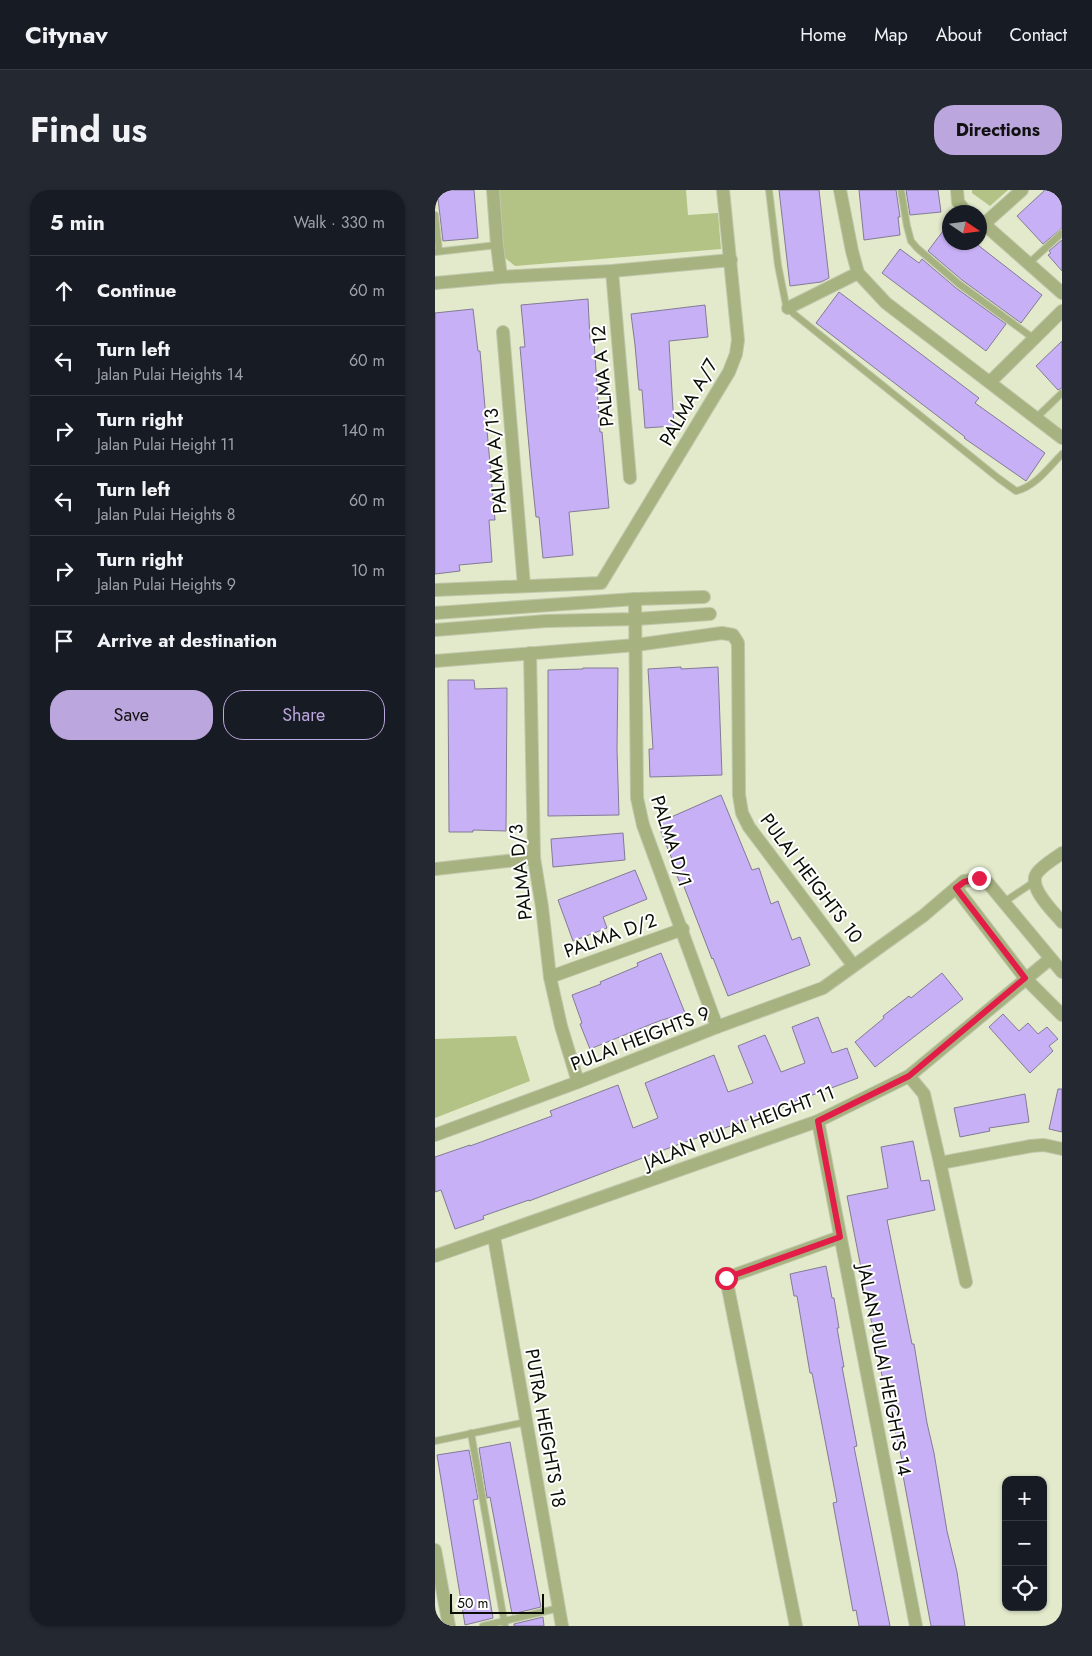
<!DOCTYPE html>
<html lang="en">
<head>
<meta charset="utf-8">
<style>
  :root { --surface:#171b24; --page:#242831; --text:#f1f3f6; --muted:#9ea1a6; --line:#363941; --accent:#bba6dd }
  body { margin:0; font-family:Jost,sans-serif; background:var(--page); color:var(--text) }
  .controls { position:absolute; right:15px; bottom:15px; display:grid; overflow:hidden; border-radius:10px; box-shadow:0 1px 4px #0004 }
  .controls button { width:45px; height:45px; display:grid; place-items:center; padding:0; border:0; border-bottom:1px solid var(--line); background:var(--surface); color:var(--text); font:25px sans-serif }
  .compass { position:absolute; left:507px; top:15px; width:45px; height:45px; border-radius:50%; background:var(--surface); box-shadow:0 1px 4px #0004; rotate:103deg }
  .scale { position:absolute; left:15px; bottom:12px; width:94px; box-sizing:border-box; padding-left:5px; border:2px solid #0a0d04; border-top:0; font-size:14px; line-height:18px; white-space:nowrap; color:#0a0d04; -webkit-text-stroke:4px #fff; paint-order:stroke }
  .stop { position:absolute; width:15px; height:15px; margin:-11px; border:4px solid #e11d48; border-radius:50%; background:#fff }
  .stop.end { background:#e11d48; border-color:#fff; box-shadow:0 1px 5px #0008 }
  .list { margin:0; padding:0; list-style:none }
  h2 { display:flex; justify-content:space-between; align-items:center; height:65px; margin:0; padding:0 20px; font-size:21px }
  h2 small { font-size:16px; font-weight:400; color:var(--muted) }
  .list li { display:grid; grid-template-columns:32px 1fr auto; gap:15px; align-items:center; box-sizing:border-box; height:70px; padding:0 20px; border-top:1px solid var(--line) }
  .list b { display:block; font-size:19px; white-space:nowrap }
  .list p { margin:0; font-size:16px; white-space:nowrap; color:var(--muted) }
  .list em { font-size:16px; font-style:normal; color:var(--muted) }
  .actions { display:flex; gap:10px; padding:15px 20px }
  .actions a { flex:1; padding:11px 0; border:1px solid var(--accent); border-radius:20px; text-align:center; font-size:18px; color:var(--accent) }
  .actions .main { background:var(--accent); color:#111 }
  .icon { flex:none; width:28px; height:28px; fill:none; stroke:currentColor; stroke-width:2; stroke-linecap:round; stroke-linejoin:round }
  .map { position:relative; flex:none; width:627px; height:1436px; overflow:hidden; border-radius:20px }
  header { display:flex; align-items:center; gap:30px; box-sizing:border-box; height:70px; padding:0 25px; background:var(--surface); border-bottom:1px solid var(--line) }
  header strong { font-size:24px }
  nav { display:flex; gap:28px; margin-inline-start:auto; font-size:18px }
  .intro { display:flex; align-items:center; justify-content:space-between; box-sizing:border-box; height:120px; padding:0 30px }
  h1 { margin:0; font-size:35px }
  .button { padding:12px 22px; border-radius:20px; background:var(--accent); color:#111; font-size:18px; font-weight:700 }
  main { display:flex; gap:30px; padding:0 30px }
  aside { flex:1; background:var(--surface); border-radius:20px; box-shadow:0 1px 4px #0004 }
  .map>svg:first-child { display:block }
</style>
</head>
<body>
<header>
<strong>Citynav</strong>
<nav><a>Home</a><a>Map</a><a>About</a><a>Contact</a></nav>
</header>
<div class="intro"><h1>Find us</h1><a class="button">Directions</a></div>
<main>
<aside>
<h2>5 min<small>Walk · 330 m</small></h2>
<ul class="list">
<li><svg class="icon" aria-label="ahead" viewBox="0 0 24 24"><path d="M12 20V5M6 11l6-6 6 6"/></svg><div><b>Continue</b></div><em>60 m</em></li>
<li><svg class="icon" aria-label="left" viewBox="0 0 24 24"><path d="M17 20v-9H6M10 6l-5 5 5 5"/></svg><div><b>Turn left</b><p>Jalan Pulai Heights 14</p></div><em>60 m</em></li>
<li><svg class="icon" aria-label="right" viewBox="0 0 24 24"><path d="M7 20v-9h11M14 6l5 5-5 5"/></svg><div><b>Turn right</b><p>Jalan Pulai Height 11</p></div><em>140 m</em></li>
<li><svg class="icon" aria-label="left" viewBox="0 0 24 24"><path d="M17 20v-9H6M10 6l-5 5 5 5"/></svg><div><b>Turn left</b><p>Jalan Pulai Heights 8</p></div><em>60 m</em></li>
<li><svg class="icon" aria-label="right" viewBox="0 0 24 24"><path d="M7 20v-9h11M14 6l5 5-5 5"/></svg><div><b>Turn right</b><p>Jalan Pulai Heights 9</p></div><em>10 m</em></li>
<li><svg class="icon" aria-label="arrive" viewBox="0 0 24 24"><path d="M6 21V4h12l-3 4 3 4H6"/></svg><div><b>Arrive at destination</b></div></li>
</ul>
<div class="actions"><a class="main">Save</a><a>Share</a></div>
</aside>
<div class="map">
<svg width="627" height="1436" viewBox="0 0 627 1436">
  <rect width="100%" height="100%" fill="#e2eacb"/>
  <path fill="#d9e3bc" d="M 627,204 L 627,244 L 602,227 Z"/>
  <g fill="#b3c285">
    <path d="M 64,0 L 251,0 L 253,25 L 283,23 L 286,59 L 80,76 L 69,67 Z"/>
    <path d="M 537,0 L 573,0 L 555,16 L 537,3 Z"/>
    <path d="M 81,846 L 95,891 L 0,928 L 0,849 Z"/>
  </g>
  <g fill="#c7b0f5" stroke="#837b96">
    <path d="M 2,0 L 39,0 L 43,48 L 8,51 Z"/>
    <path d="M 344,0 L 384,0 L 394,88 L 386,92 L 355,96 Z"/>
    <path d="M 424,0 L 461,0 L 465,27 L 463,27 L 465,45 L 429,50 Z"/>
    <path d="M 471,0 L 503,0 L 506,22 L 475,25 Z"/>
    <path d="M 610,0 L 627,0 L 627,38 L 608,54 L 582,26 Z"/>
    <path d="M 514,33 L 514,52 L 539,52 L 607,105 L 586,133 L 527,90 L 493,61 Z"/>
    <path d="M 627,50 L 627,81 L 613,65 L 616,63 L 614,61 Z"/>
    <path d="M 465,59 L 484,73 L 487,69 L 521,98 L 571,134 L 551,161 L 447,83 Z"/>
    <path d="M 404,102 L 544,208 L 540,213 L 610,263 L 591,291 L 529,248 L 530,247 L 381,133 Z"/>
    <path d="M 153,109 L 155,150 L 159,150 L 165,242 L 167,242 L 174,318 L 134,322 L 138,365 L 108,368 L 104,327 L 101,327 L 96,279 L 85,157 L 90,157 L 86,115 Z"/>
    <path d="M 270,115 L 273,147 L 234,151 L 239,236 L 210,238 L 207,200 L 204,200 L 200,155 L 196,124 Z"/>
    <path d="M 38,119 L 43,161 L 45,161 L 60,330 L 54,330 L 57,372 L 24,375 L 25,381 L 0,384 L 0,123 Z"/>
    <path d="M 627,151 L 627,198 L 623,200 L 601,176 Z"/>
    <path d="M 246,477 L 246,479 L 283,477 L 287,585 L 215,587 L 214,559 L 218,559 L 213,479 Z"/>
    <path d="M 148,478 L 183,478 L 182,559 L 184,625 L 113,626 L 113,480 L 148,479 Z"/>
    <path d="M 13,490 L 39,490 L 40,499 L 72,498 L 71,641 L 38,640 L 38,642 L 14,642 Z"/>
    <path d="M 286,605 L 317,680 L 324,678 L 336,714 L 343,711 L 357,750 L 365,747 L 375,775 L 293,806 L 278,768 L 277,769 L 248,694 L 246,695 L 235,670 L 237,669 L 226,642 L 225,632 Z"/>
    <path d="M 188,643 L 190,670 L 118,677 L 116,649 Z"/>
    <path d="M 200,680 L 212,709 L 168,727 L 172,738 L 138,751 L 123,710 Z"/>
    <path d="M 226,763 L 250,823 L 224,831 L 155,859 L 145,834 L 147,833 L 137,805 L 166,794 L 165,792 L 203,776 L 202,773 Z"/>
    <path d="M 507,783 L 528,809 L 440,877 L 420,852 L 449,828 L 448,826 L 474,806 L 476,808 Z"/>
    <path d="M 568,824 L 584,841 L 593,833 L 603,844 L 612,837 L 623,849 L 614,856 L 618,861 L 595,883 L 554,837 Z"/>
    <path d="M 383,827 L 397,863 L 412,858 L 423,888 L 348,916 L 349,917 L 242,955 L 94,1011 L 94,1010 L 48,1026 L 49,1029 L 20,1039 L 6,1000 L 0,1002 L 0,967 L 35,955 L 35,956 L 117,926 L 115,921 L 183,895 L 198,938 L 223,928 L 210,893 L 279,865 L 293,902 L 318,893 L 303,856 L 330,845 L 346,882 L 370,873 L 357,837 Z"/>
    <path d="M 623,899 L 627,899 L 627,942 L 614,939 Z"/>
    <path d="M 590,904 L 594,932 L 554,938 L 555,941 L 525,947 L 519,918 Z"/>
    <path d="M 478,951 L 486,991 L 494,990 L 500,1020 L 452,1030 L 477,1154 L 479,1154 L 492,1233 L 499,1263 L 512,1341 L 522,1382 L 530,1436 L 496,1436 L 467,1280 L 469,1279 L 458,1231 L 457,1232 L 451,1191 L 448,1191 L 412,1006 L 453,998 L 446,957 Z"/>
    <path d="M 391,1076 L 397,1108 L 399,1108 L 404,1138 L 402,1138 L 409,1177 L 407,1177 L 422,1256 L 419,1257 L 455,1436 L 424,1436 L 421,1420 L 418,1421 L 398,1313 L 402,1312 L 377,1183 L 375,1183 L 362,1106 L 359,1106 L 355,1084 Z"/>
    <path d="M 75,1252 L 106,1417 L 77,1424 L 55,1307 L 52,1308 L 44,1258 Z"/>
    <path d="M 34,1260 L 43,1309 L 38,1310 L 58,1428 L 30,1435 L 2,1265 Z"/>
    <path d="M 108,1427 L 109,1436 L 79,1436 L 79,1434 Z"/>
  </g>
  <g fill="none" stroke-linecap="round" stroke-linejoin="round">
    <defs>
      <g id="lane">
        <path d="M 334,0 L 343,75 L 351,115 L 359,124 L 563,288 L 581,301 C 600,297 614,277 627,264"/>
        <path d="M 466,0 L 472,36 L 476,51 L 482,58 L 524,94 L 598,148"/>
        <path d="M 0,25 L 4,61"/>
        <path d="M 0,62 L 62,55"/>
        <path d="M 593,74 L 627,43"/>
        <path d="M 601,228 L 627,203"/>
        <path d="M 569,712 L 599,692"/>
        <path d="M 36,1243 L 70,1436"/>
        <path d="M 0,1251 L 91,1232"/>
        <path d="M 48,1436 L 124,1418"/>
      </g>
      <g id="street">
        <path d="M 58,0 L 62,55 L 66,87"/>
        <path d="M 405,0 L 417,61 L 423,83 L 451,113 L 627,248"/>
        <path d="M 522,0 L 523,12 L 531,22"/>
        <path d="M 544,32 L 549,34 L 627,103"/>
        <path d="M 549,34 L 587,0"/>
        <path d="M 177,81 L 195,288"/>
        <path d="M 0,93 L 66,87 L 177,81 L 296,70"/>
        <path d="M 353,118 L 423,83"/>
        <path d="M 68,142 L 89,396"/>
        <path d="M 555,192 L 627,121"/>
        <path d="M 0,400 L 166,393 L 294,182 L 301,164 L 303,150 L 288,0"/>
        <path d="M 200,409 L 202,608 L 208,635 L 282,837"/>
        <path d="M 0,423 L 200,409 L 269,407"/>
        <path d="M 0,440 L 111,431 L 201,429 L 275,424"/>
        <path d="M 95,463 L 99,668 L 107,717 L 115,787 L 126,836 L 143,892"/>
        <path d="M 0,471 L 201,455 L 287,443 L 298,445 L 303,453 L 304,605 L 307,623 L 314,637 L 418,775"/>
        <path d="M 627,663 C 619,669 608,675 602,683 C 592,697 618,721 627,732"/>
        <path d="M 0,679 L 99,668"/>
        <path d="M 521,698 L 590,788 L 627,825"/>
        <path d="M 115,787 L 248,739"/>
        <path d="M 474,886 L 489,904 L 505,973 L 596,956 L 609,955 L 627,959"/>
        <path d="M 383,931 L 481,1436"/>
        <path d="M 0,945 L 143,892 L 282,837 L 388,798 L 488,726 L 529,691 L 544,689 L 553,693 L 627,782"/>
        <path d="M 505,973 L 531,1092"/>
        <path d="M 59,1047 L 127,1436"/>
        <path d="M 0,1066 L 383,931 L 474,886 L 615,769"/>
        <path d="M 0,1360 L 14,1436"/>
        <path d="M 361,1436 L 291,1088 L 405,1047"/>
      </g>
    </defs>
    <use href="#lane" stroke="#bfc7ab" stroke-width="8"/>
    <use href="#street" stroke="#bfc7ab" stroke-width="14"/>
    <use href="#lane" stroke="#a6b27f" stroke-width="6"/>
    <use href="#street" stroke="#a6b27f" stroke-width="12"/>
  </g>
  <g fill="none" stroke-linecap="round" stroke-linejoin="round">
    <path stroke="#e11d48" stroke-width="6" d="M 291,1088 L 405,1047 L 383,931 L 474,886 L 590,788 L 521,698 L 529,692 L 544,688"/>
  </g>
  <g text-anchor="middle" stroke-width="4" stroke-linejoin="round" paint-order="stroke">
    <g font-size="19" fill="#0a0d04" stroke="#fff">
      <text transform="translate(167 186) rotate(-95)" y="7">PALMA A 12</text>
      <text transform="translate(253 212) rotate(-60)" y="7">PALMA A/7</text>
      <text transform="translate(60 271) rotate(-95)" y="7">PALMA A/13</text>
      <text transform="translate(237 651) rotate(72)" y="7">PALMA D/1</text>
      <text transform="translate(85 682) rotate(-96)" y="7">PALMA D/3</text>
      <text transform="translate(377 688) rotate(53)" y="7">PULAI HEIGHTS 10</text>
      <text transform="translate(175 745) rotate(-20)" y="7">PALMA D/2</text>
      <text transform="translate(205 848) rotate(-21)" y="7">PULAI HEIGHTS 9</text>
      <text transform="translate(304 937) rotate(-21)" y="7">JALAN PULAI HEIGHT 11</text>
      <text transform="translate(450 1180) rotate(79)" y="7">JALAN PULAI HEIGHTS 14</text>
      <text transform="translate(111 1238) rotate(80)" y="7">PUTRA HEIGHTS 18</text>
    </g>
  </g>
</svg>
<div class="controls">
<button>+</button>
<button>−</button>
<button><svg class="icon" aria-label="locate" viewBox="0 0 24 24"><circle cx="12" cy="12" r="6"/><path d="M12 2v4M12 18v4M2 12h4M18 12h4"/></svg></button>
</div>
<svg class="compass" viewBox="-18 -18 36 36"><path d="M0-13l5 13h-10z" fill="#e53935"/><path d="M0 13l5-13h-10z" fill="#9ea1a6"/></svg>
<div class="scale">50 m</div>
<div class="stop" style="left:291px;top:1088px"></div>
<div class="stop end" style="left:544px;top:688px"></div>
</div>
</main>
</body>
</html>
